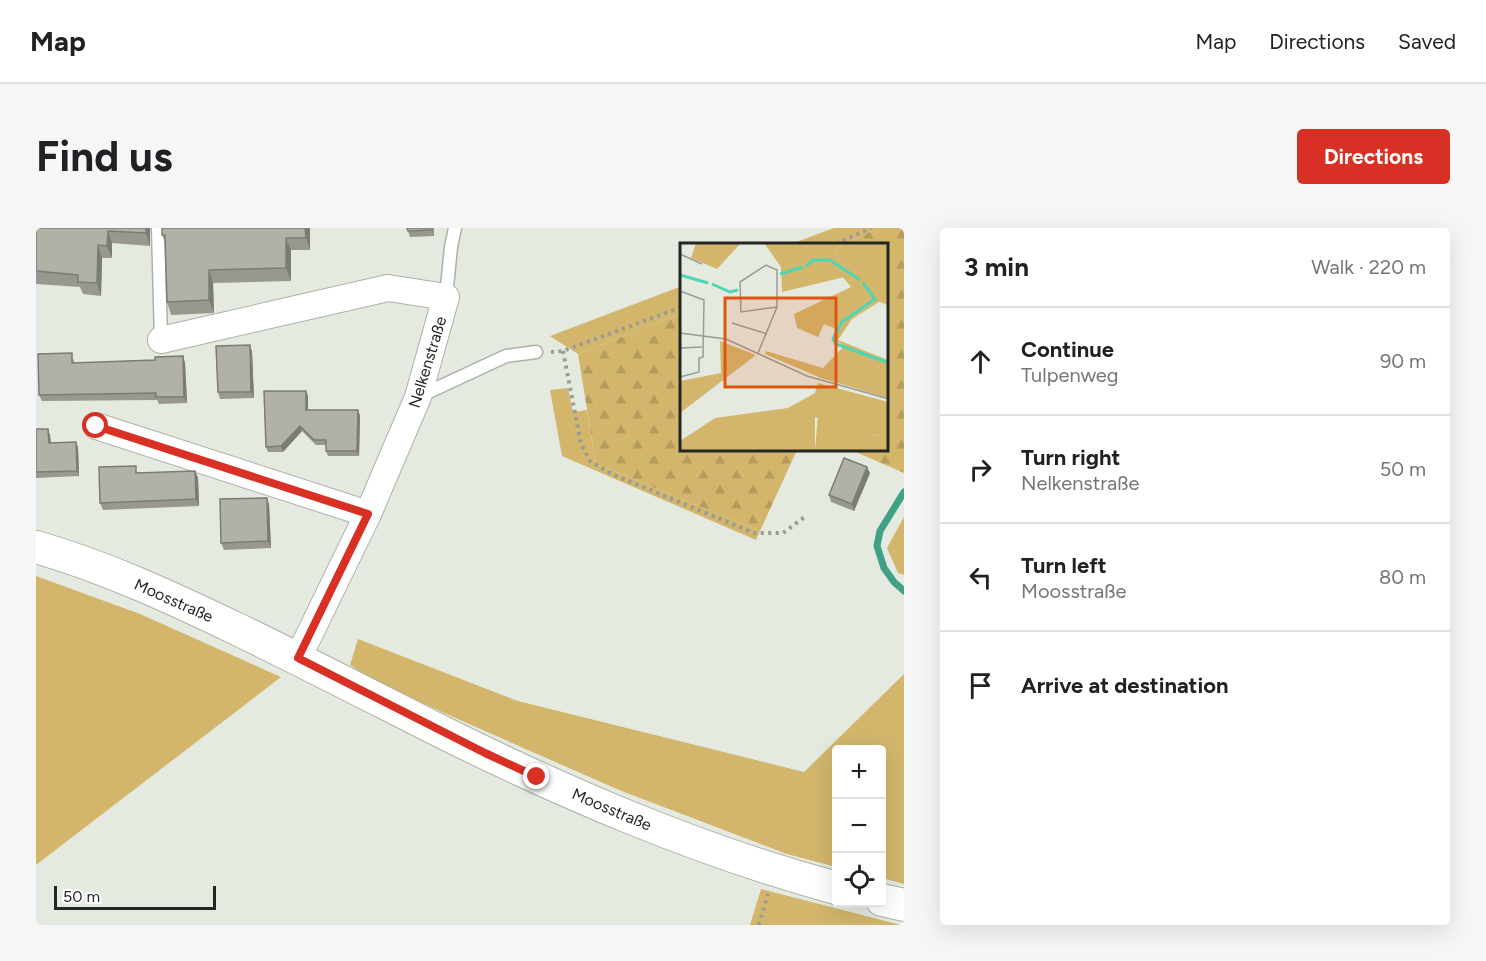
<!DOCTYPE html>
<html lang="en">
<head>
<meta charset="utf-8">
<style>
  :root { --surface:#fff; --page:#f6f6f6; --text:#202124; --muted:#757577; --line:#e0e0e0; --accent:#d93025 }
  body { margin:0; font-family:Figtree,sans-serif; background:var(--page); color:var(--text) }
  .controls { position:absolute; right:18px; bottom:18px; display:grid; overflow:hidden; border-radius:6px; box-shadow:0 6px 24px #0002 }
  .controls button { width:54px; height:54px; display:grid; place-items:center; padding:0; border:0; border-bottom:2px solid var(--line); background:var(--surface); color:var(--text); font:30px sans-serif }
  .scale { position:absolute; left:18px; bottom:15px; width:162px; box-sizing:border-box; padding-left:6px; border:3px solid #242622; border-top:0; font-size:16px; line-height:21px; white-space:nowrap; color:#242622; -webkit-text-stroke:4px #fff; paint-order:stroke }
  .stop { position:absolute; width:18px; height:18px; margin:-14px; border:4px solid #d93025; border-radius:50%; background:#fff }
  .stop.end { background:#d93025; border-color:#fff; box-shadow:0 2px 6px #0008 }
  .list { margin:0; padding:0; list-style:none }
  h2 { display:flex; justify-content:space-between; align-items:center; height:78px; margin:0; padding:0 24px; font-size:26px }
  h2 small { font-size:20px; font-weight:400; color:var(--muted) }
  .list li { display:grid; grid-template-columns:39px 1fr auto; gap:18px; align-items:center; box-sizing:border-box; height:108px; padding:0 24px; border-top:2px solid var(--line) }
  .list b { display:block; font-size:22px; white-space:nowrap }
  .list p { margin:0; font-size:20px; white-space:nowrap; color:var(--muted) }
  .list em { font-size:20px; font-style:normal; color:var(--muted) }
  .icon { flex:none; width:33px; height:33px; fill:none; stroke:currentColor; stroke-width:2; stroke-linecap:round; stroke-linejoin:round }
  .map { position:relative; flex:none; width:868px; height:697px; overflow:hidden; border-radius:6px }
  header { display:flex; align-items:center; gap:36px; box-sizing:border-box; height:84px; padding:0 30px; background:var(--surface); border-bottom:2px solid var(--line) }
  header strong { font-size:28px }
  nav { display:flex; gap:33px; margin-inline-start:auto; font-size:21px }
  .intro { display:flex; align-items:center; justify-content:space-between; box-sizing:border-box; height:144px; padding:0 36px }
  h1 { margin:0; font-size:42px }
  .button { padding:15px 27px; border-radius:6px; background:var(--accent); color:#fff; font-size:21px; font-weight:700 }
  main { display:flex; gap:36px; padding:0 36px }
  aside { flex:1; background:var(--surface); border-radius:6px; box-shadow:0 6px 24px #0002 }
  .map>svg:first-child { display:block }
</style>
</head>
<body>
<header>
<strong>Map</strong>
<nav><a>Map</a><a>Directions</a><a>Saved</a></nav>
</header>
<div class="intro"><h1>Find us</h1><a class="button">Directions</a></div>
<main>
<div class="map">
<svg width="868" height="697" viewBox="0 0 868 697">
  <defs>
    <pattern id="forest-firs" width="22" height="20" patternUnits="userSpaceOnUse" patternTransform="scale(1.5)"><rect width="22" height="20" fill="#d3b66c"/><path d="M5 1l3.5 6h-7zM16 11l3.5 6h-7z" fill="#b59c5d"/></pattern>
  </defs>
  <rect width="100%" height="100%" fill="#e5eae1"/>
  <g fill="#d3b66c">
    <path d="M 798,0 L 842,0 L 809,16 L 755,16 Z"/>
    <path d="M 646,58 L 646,85 L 542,126 L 514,108 Z"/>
    <path d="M 532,160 L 537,184 L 551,182 L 560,236 L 724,303 L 720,312 L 526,228 L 514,162 Z"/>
    <path d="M 868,289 L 868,347 L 862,345 L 851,320 Z"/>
    <path d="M 0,348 L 104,386 L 245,449 L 0,637 Z"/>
    <path d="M 322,411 L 482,473 L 768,544 L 868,446 L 868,656 L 846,650 L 846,522 L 800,522 L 800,639 L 751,626 L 583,562 L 349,459 L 314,437 Z"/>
    <path d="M 725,661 L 865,697 L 714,697 Z"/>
  </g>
  <g fill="url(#forest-firs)">
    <path d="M 842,0 L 868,0 L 868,245 L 815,222 L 852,222 L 852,16 L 809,16 Z"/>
    <path d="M 646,85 L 646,222 L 761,222 L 724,303 L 560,236 L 542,126 Z"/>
  </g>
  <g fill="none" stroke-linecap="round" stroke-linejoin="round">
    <path stroke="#41a187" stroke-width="7" d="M 868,264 L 844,303 L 841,318 L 848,340 L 858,354 L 868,363"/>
    <defs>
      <g id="service">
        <path d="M 122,0 L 125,112"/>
        <path d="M 410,69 L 415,19 L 419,0"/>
        <path d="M 384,168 L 470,128 L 500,124"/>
      </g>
      <g id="minor">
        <path d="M 125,112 L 352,60 L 410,69 L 382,169 L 332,286 L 262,430"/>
        <path d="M 60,198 L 332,286"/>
      </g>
      <g id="tertiary">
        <path d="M 0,319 C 70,339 136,370 201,401 C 267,433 331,466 396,499 C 526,564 660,622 800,660"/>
        <path d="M 846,672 L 868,677"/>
      </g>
    </defs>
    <use href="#service" stroke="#acb1a8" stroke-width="15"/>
    <use href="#minor" stroke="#acb1a8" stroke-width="28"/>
    <use href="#tertiary" stroke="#acb1a8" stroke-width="34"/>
    <g stroke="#979b94" stroke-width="4" stroke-dasharray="3 4.5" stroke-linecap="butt">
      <path d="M 800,16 L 835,0"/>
      <path d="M 527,123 L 545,216 L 554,233 L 576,246 L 718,305 L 747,305 L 770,288"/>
      <path d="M 515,124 L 527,123 L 646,79"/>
      <path d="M 723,697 L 732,666"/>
    </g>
    <use href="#service" stroke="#fff" stroke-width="12"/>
    <use href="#minor" stroke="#fff" stroke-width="26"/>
    <use href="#tertiary" stroke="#fff" stroke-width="32"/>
  </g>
  <g fill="#989890">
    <path d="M 0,0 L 114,0 L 114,18 L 76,15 L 76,30 L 66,30 L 65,68 L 47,66 L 44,59 L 0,56 Z"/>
    <path d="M 274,0 L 274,22 L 255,22 L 255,53 L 177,55 L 178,85 L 135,87 L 131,74 L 129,14 L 126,7 Z"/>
    <path d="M 371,0 L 398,0 L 398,8 L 374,9 Z"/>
    <path d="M 214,117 L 216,124 L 218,170 L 184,171 L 182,164 Z"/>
    <path d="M 147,128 L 149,135 L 151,175 L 123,176 L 121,172 L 6,173 L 3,167 L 38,131 L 38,135 L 119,132 Z"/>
    <path d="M 270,163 L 272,168 L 272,182 L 322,182 L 324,188 L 323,228 L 292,228 L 290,223 L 290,217 L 280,217 L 266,203 L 247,224 L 232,224 L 230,219 Z"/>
    <path d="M 0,201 L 14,207 L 15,215 L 42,219 L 43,248 L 0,250 Z"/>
    <path d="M 159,243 L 162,250 L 163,278 L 67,282 L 64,275 L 102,245 Z"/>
    <path d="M 834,245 L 818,283 L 795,274 L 793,267 Z"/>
    <path d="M 233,276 L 235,320 L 188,322 L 185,315 Z"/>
  </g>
  <g fill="#7c7c76">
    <path d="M 110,0 L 114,0 L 114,18 L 110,5 Z"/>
    <path d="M 269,0 L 274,0 L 274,22 L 270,10 Z"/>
    <path d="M 72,3 L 76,15 L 76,30 L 71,18 Z"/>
    <path d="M 250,10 L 255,22 L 255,53 L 250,40 Z"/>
    <path d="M 62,17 L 66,30 L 65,68 L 61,55 Z"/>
    <path d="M 173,42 L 177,55 L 178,85 L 173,72 Z"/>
    <path d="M 214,117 L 216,124 L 218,170 L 215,164 Z"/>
    <path d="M 147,128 L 149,135 L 151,175 L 148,169 Z"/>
    <path d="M 270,163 L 272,168 L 272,188 L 270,182 Z"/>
    <path d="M 322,182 L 324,188 L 323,228 L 321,223 Z"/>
    <path d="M 264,198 L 266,203 L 247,224 L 245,218 Z"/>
    <path d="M 12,201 L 14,207 L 15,220 L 13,215 Z"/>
    <path d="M 40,214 L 42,219 L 43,248 L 41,243 Z"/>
    <path d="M 831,239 L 834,245 L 818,283 L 816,276 Z"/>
    <path d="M 159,243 L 162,250 L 163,278 L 160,271 Z"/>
    <path d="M 231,270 L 233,276 L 235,320 L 232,313 Z"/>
  </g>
  <g fill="#b1b1a8" stroke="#7c7c76" stroke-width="1.5">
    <path d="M 0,0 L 110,0 L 110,5 L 72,3 L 71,18 L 62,17 L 61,55 L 42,54 L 42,47 L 0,43 Z"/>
    <path d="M 126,0 L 269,0 L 270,10 L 250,10 L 250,40 L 173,42 L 173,72 L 131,74 L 129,7 L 126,7 Z"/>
    <path d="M 371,0 L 396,0 L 396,2 L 372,3 Z"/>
    <path d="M 214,117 L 215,164 L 182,164 L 180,118 Z"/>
    <path d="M 36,125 L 36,135 L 119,132 L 119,129 L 147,128 L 148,169 L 120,169 L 120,165 L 3,167 L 2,126 Z"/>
    <path d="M 228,163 L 270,163 L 270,182 L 322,182 L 321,223 L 290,223 L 290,212 L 278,212 L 264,198 L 245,218 L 230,219 Z"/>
    <path d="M 0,201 L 12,201 L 13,215 L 40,214 L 41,243 L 0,244 Z"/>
    <path d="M 808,230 L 831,239 L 816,276 L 793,267 Z"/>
    <path d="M 100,238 L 100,245 L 159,243 L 160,271 L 64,275 L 63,239 Z"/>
    <path d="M 231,270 L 232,313 L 185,315 L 184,271 Z"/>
  </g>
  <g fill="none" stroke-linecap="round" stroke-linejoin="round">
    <path stroke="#d93025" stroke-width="8" d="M 60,198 L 332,286 L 262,430 L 449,525 L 501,549"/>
  </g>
  <g text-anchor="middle" stroke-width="4.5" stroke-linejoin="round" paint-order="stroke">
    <g font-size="16" fill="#242622" stroke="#fff">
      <text transform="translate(391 134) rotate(-73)" y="6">Nelkenstraße</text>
      <text transform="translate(138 372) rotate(24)" y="6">Moosstraße</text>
      <text transform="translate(576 581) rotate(23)" y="6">Moosstraße</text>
    </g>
  </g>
  <g transform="translate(644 15)">
    <rect width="208" height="208" fill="#e5eae1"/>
    <path d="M 16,0 L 61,0 L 37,26 L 11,15 ZM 84,0 L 163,0 L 154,9 L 169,33 L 102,49 L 101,24 ZM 199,58 L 208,63 L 199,59 L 172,76 L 158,97 L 208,117 L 208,155 L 141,135 L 85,111 L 86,108 L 143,125 L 164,103 L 154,96 L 165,78 ZM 40,98 L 76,112 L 0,170 L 0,138 L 41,130 ZM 138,140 L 208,159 L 208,190 L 202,188 L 200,193 L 135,174 L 135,208 L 0,208 L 0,198 L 35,175 L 108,165 L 135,150 Z" fill="#d3b66c"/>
    <path d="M 163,0 L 208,0 L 208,62 L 199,58 L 165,78 L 159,87 L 144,81 L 138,94 L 117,85 L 114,71 L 171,44 L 162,33 L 168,32 L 154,9 ZM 138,171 L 199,193 L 202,187 L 208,190 L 208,208 L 135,208 Z" fill="#d3b66c"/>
    <path fill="none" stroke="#4dd6b2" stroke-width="3" d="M 126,23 L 133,17 L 150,17 L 180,37M 100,31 L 123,24M 0,32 L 28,40M 183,40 L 195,56 L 162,79 L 153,96 L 156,101 L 209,120M 32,41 L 50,49 L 58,47"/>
    <path fill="none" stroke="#989c95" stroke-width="1.5" d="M 0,11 L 22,21M 0,48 L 24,57 L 23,114 L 19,115 L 19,129 L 0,134M 52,80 L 87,91M 0,90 L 46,96 L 127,133 L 209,156M 0,105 L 22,104M 78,110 L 97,64 L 97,27 L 86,22 L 60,39 L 61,69 L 97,64"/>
    <path fill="#de560d" fill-opacity="0.15" stroke="#de560d" stroke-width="3" d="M 45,55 L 156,55 L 156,144 L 45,144 Z"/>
    <rect width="208" height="208" fill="none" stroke="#242622" stroke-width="3"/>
  </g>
</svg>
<div class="controls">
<button>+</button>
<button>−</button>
<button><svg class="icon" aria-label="locate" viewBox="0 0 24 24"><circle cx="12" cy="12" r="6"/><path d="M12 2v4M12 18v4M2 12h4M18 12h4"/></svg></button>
</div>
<div class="scale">50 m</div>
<div class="stop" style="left:60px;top:198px"></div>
<div class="stop end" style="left:501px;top:549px"></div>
</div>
<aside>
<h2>3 min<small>Walk · 220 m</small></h2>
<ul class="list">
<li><svg class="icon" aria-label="ahead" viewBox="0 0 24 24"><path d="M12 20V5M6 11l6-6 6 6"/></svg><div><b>Continue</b><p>Tulpenweg</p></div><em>90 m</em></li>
<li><svg class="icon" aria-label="right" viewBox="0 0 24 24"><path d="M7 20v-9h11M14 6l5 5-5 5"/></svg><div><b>Turn right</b><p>Nelkenstraße</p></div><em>50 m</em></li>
<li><svg class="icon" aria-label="left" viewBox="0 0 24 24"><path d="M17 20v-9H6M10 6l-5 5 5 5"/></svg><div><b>Turn left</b><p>Moosstraße</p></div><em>80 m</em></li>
<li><svg class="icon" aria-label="arrive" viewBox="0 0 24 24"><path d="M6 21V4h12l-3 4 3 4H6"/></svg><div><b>Arrive at destination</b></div></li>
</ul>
</aside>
</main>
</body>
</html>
